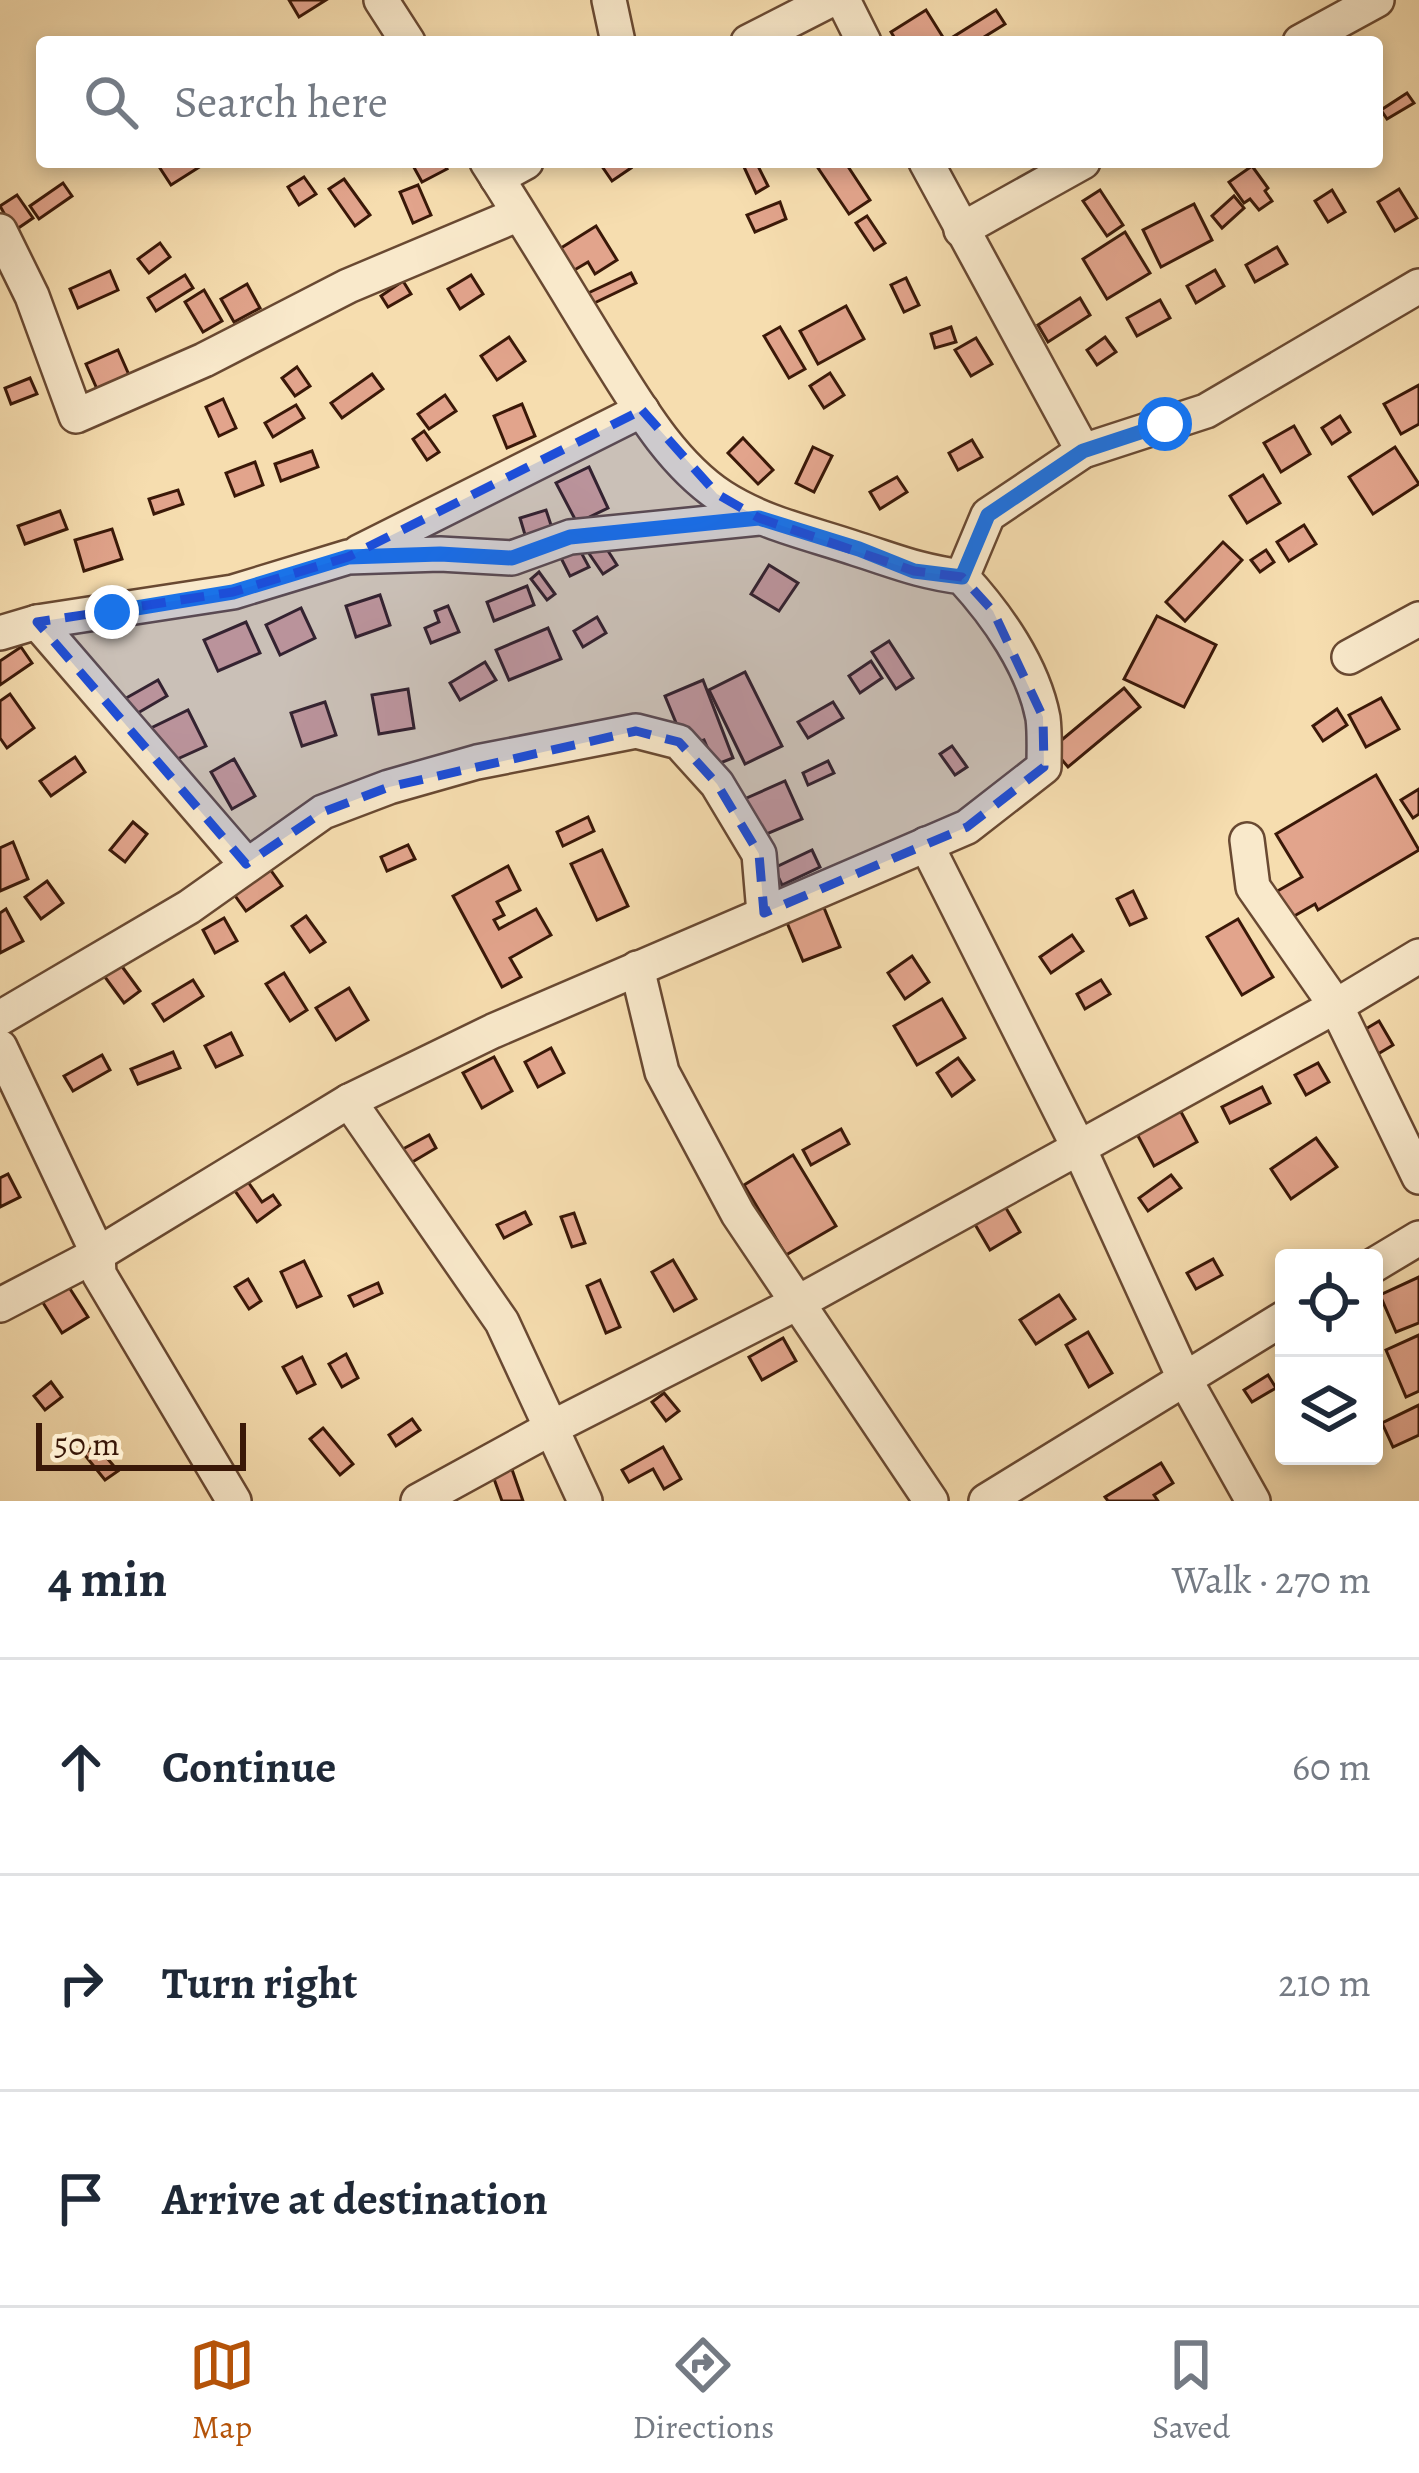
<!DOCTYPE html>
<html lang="en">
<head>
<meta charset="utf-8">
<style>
  :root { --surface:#fff; --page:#f2f2f3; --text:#1f2937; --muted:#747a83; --line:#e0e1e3; --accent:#b45309 }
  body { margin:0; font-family:Alegreya,serif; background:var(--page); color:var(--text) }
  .controls { position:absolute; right:36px; bottom:36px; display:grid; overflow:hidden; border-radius:12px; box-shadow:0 6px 18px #0003 }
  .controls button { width:108px; height:108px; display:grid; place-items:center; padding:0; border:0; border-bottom:3px solid var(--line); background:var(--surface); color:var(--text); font:60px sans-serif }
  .scale { position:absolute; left:36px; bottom:30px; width:210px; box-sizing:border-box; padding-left:12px; border:6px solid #3a1808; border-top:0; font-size:33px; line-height:42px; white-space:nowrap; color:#3a1808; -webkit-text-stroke:9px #f9e9cb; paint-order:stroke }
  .stop { position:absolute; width:36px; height:36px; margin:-27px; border:9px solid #1a73e8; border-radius:50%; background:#fff }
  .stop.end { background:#1a73e8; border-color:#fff; box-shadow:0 3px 12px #0008 }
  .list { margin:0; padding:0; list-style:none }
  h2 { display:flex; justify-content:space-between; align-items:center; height:156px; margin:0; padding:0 48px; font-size:51px }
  h2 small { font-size:39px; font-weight:400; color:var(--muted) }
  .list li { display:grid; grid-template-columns:78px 1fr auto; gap:36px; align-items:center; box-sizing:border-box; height:216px; padding:0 48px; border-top:3px solid var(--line) }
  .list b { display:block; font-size:45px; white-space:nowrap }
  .list em { font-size:39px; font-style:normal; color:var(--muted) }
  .icon { flex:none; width:66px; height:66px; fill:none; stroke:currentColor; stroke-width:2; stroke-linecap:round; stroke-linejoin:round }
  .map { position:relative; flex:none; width:1419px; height:1501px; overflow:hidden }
  .search { position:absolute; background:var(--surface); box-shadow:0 6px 18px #0003; left:36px; right:36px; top:36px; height:132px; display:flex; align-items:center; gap:30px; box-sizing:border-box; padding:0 42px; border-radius:12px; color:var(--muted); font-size:45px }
  .sheet { height:804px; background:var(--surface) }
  nav { display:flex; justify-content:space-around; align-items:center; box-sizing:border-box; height:168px; border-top:3px solid var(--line); background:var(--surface); font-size:33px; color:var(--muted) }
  nav a { display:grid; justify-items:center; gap:6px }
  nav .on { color:var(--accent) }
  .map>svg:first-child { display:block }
</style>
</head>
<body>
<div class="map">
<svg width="1419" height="1501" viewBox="0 0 1419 1501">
  <rect width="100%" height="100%" fill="#f6ddaf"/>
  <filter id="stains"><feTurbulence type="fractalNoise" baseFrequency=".00167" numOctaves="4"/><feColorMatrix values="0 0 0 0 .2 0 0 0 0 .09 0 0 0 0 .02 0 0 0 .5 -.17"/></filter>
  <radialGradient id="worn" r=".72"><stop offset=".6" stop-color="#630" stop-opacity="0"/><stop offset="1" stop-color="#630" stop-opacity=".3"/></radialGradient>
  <g fill="#e2a48c" stroke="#3a1808" stroke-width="3">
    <path d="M 289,0 L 326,0 L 299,17 Z"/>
    <path d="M 926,10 L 946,42 L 897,42 L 891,32 Z"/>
    <path d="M 996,10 L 1005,24 L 976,42 L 957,42 L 953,37 Z"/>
    <path d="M 1407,93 L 1414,103 L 1387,119 L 1381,110 Z"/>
    <path d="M 156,162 L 199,162 L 201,166 L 171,185 Z"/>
    <path d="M 411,162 L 443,162 L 447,169 L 422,182 Z"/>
    <path d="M 599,162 L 627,162 L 631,168 L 612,181 Z"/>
    <path d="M 756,162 L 768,186 L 756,193 L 744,167 Z"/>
    <path d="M 827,162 L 845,162 L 870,200 L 849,214 L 818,168 Z"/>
    <path d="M 1252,166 L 1268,188 L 1265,191 L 1272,201 L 1259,210 L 1250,199 L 1244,203 L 1229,182 Z"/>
    <path d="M 304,177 L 316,194 L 299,205 L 288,187 Z"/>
    <path d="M 344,179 L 370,215 L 355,226 L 329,189 Z"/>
    <path d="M 63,183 L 72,196 L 39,219 L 30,206 Z"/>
    <path d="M 418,185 L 431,215 L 413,223 L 400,192 Z"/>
    <path d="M 1399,189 L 1417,218 L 1395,231 L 1378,202 Z"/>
    <path d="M 1100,190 L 1123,225 L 1107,236 L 1083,201 Z"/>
    <path d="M 1332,190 L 1345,212 L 1328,222 L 1315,201 Z"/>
    <path d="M 17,195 L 33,218 L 14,231 L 0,206 Z"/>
    <path d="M 1234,196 L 1244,208 L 1222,228 L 1212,216 Z"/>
    <path d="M 780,202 L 786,219 L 755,232 L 747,215 Z"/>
    <path d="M 1194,204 L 1212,240 L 1161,267 L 1143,230 Z"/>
    <path d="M 867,216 L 885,243 L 874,250 L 856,223 Z"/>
    <path d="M 596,226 L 617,260 L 595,274 L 588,262 L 566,275 L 553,253 Z"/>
    <path d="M 1125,232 L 1150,273 L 1107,299 L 1083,259 Z"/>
    <path d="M 160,243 L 170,257 L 149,273 L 138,259 Z"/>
    <path d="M 1277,247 L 1287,264 L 1255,282 L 1246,265 Z"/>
    <path d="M 1215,270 L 1224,286 L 1196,303 L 1187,286 Z"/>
    <path d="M 110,271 L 118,290 L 78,308 L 70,289 Z"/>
    <path d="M 631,273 L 636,283 L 588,306 L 584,295 Z"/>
    <path d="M 185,275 L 193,288 L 156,311 L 148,298 Z"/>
    <path d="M 471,275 L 483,294 L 460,309 L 448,289 Z"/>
    <path d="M 906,278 L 919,305 L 904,312 L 891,285 Z"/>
    <path d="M 403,281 L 411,294 L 388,307 L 381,296 Z"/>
    <path d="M 247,284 L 260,308 L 234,322 L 221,299 Z"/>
    <path d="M 204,290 L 222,321 L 203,332 L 185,302 Z"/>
    <path d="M 1080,298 L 1090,315 L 1048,342 L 1038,325 Z"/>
    <path d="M 1160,300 L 1170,318 L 1137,336 L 1127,318 Z"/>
    <path d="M 846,306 L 864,339 L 818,364 L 800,331 Z"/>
    <path d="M 780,327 L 805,369 L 789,378 L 764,336 Z"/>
    <path d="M 951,327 L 956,342 L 935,348 L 931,334 Z"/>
    <path d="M 509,337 L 525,361 L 497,380 L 481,356 Z"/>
    <path d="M 1105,337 L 1116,352 L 1097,365 L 1087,350 Z"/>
    <path d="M 976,338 L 992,364 L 971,376 L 955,350 Z"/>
    <path d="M 118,350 L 133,384 L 101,398 L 86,364 Z"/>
    <path d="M 297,367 L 310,386 L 295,396 L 282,378 Z"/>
    <path d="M 830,373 L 844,395 L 824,408 L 810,386 Z"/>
    <path d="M 372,374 L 383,389 L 342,418 L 331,403 Z"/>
    <path d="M 30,378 L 37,394 L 11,404 L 5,388 Z"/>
    <path d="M 1419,385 L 1419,424 L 1401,434 L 1384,404 Z"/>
    <path d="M 445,395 L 456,411 L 429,429 L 418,414 Z"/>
    <path d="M 223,399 L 236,428 L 219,436 L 206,407 Z"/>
    <path d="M 522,404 L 535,436 L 507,448 L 494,416 Z"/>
    <path d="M 296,405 L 304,418 L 273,437 L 265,423 Z"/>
    <path d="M 1340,416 L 1350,432 L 1332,444 L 1322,428 Z"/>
    <path d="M 1294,426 L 1310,454 L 1281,472 L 1264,443 Z"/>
    <path d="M 424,431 L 439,452 L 427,460 L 413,439 Z"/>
    <path d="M 743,438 L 773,470 L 758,484 L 728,453 Z"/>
    <path d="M 972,440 L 982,457 L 958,470 L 949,453 Z"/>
    <path d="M 813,447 L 832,456 L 814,492 L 796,483 Z"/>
    <path d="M 1395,447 L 1419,484 L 1373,514 L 1349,477 Z"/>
    <path d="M 312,451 L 318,467 L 281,481 L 275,464 Z"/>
    <path d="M 255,462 L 263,485 L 235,496 L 226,473 Z"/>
    <path d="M 589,467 L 608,508 L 577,523 L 556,483 Z"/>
    <path d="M 1263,475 L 1280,503 L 1247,523 L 1230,496 Z"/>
    <path d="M 897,477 L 907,492 L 880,509 L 870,492 Z"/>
    <path d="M 178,490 L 183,504 L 154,514 L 149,499 Z"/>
    <path d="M 546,510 L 555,537 L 528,545 L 520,518 Z"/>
    <path d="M 60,511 L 67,529 L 25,544 L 18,526 Z"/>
    <path d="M 1304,525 L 1316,544 L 1289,561 L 1277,542 Z"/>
    <path d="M 112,529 L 122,559 L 84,571 L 75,540 Z"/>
    <path d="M 1223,542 L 1242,560 L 1185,621 L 1166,602 Z"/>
    <path d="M 576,543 L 589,567 L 570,576 L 558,552 Z"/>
    <path d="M 603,543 L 617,565 L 603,574 L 588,552 Z"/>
    <path d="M 1266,550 L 1274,562 L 1260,572 L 1251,560 Z"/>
    <path d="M 769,565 L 798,583 L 779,611 L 751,594 Z"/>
    <path d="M 539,572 L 555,594 L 547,600 L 531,579 Z"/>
    <path d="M 527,586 L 534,605 L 494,621 L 487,602 Z"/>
    <path d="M 380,595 L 390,625 L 356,637 L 346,606 Z"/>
    <path d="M 448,606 L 459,632 L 431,643 L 425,628 L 439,622 L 435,611 Z"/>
    <path d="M 301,608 L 315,638 L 280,655 L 266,625 Z"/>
    <path d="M 1157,616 L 1216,645 L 1184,707 L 1124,679 Z"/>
    <path d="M 597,617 L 606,633 L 583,647 L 574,631 Z"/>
    <path d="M 246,622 L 260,653 L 218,671 L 204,640 Z"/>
    <path d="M 548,628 L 561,659 L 509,680 L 496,650 Z"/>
    <path d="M 889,641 L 913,678 L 896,689 L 872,652 Z"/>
    <path d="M 21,647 L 32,663 L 0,685 L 0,661 Z"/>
    <path d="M 871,661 L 882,678 L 860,693 L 849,676 Z"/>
    <path d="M 485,662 L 496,680 L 460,700 L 450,683 Z"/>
    <path d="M 745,672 L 782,746 L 745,764 L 709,690 Z"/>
    <path d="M 158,680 L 167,696 L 131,717 L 121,701 Z"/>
    <path d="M 703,680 L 733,758 L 715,765 L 704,740 L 686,747 L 665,696 Z"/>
    <path d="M 1124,688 L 1140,707 L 1068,767 L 1052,748 Z"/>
    <path d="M 408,689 L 414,728 L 379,734 L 372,695 Z"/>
    <path d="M 10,694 L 34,728 L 7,748 L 0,738 L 0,701 Z"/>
    <path d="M 1381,698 L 1399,729 L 1366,747 L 1349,715 Z"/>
    <path d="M 325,702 L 336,735 L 302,746 L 291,713 Z"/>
    <path d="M 833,702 L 843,718 L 808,738 L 798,722 Z"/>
    <path d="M 1337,709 L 1347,725 L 1323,741 L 1313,726 Z"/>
    <path d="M 188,710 L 206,746 L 164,765 L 147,730 Z"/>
    <path d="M 952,746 L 967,767 L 955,775 L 940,754 Z"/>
    <path d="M 75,757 L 85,772 L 51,796 L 40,781 Z"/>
    <path d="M 234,759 L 255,796 L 232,809 L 211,772 Z"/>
    <path d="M 828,761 L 834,773 L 808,785 L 803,773 Z"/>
    <path d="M 1376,775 L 1419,850 L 1318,910 L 1315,904 L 1289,919 L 1274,893 L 1302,877 L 1276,834 Z"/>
    <path d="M 785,781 L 802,819 L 757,838 L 740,801 Z"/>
    <path d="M 1419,789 L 1419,814 L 1413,818 L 1401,800 Z"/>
    <path d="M 588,817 L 594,831 L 563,846 L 557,832 Z"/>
    <path d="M 133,822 L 147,834 L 125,862 L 110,850 Z"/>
    <path d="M 13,842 L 28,879 L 0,891 L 0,848 Z"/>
    <path d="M 408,845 L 415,859 L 387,871 L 381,857 Z"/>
    <path d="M 602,850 L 628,906 L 597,920 L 571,864 Z"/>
    <path d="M 812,850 L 820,867 L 782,885 L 774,868 Z"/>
    <path d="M 267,865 L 282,886 L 246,911 L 231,890 Z"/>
    <path d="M 508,866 L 520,890 L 497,902 L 504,915 L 494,920 L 499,929 L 536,909 L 551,935 L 510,958 L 521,977 L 502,987 L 453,896 Z"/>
    <path d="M 47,881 L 63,903 L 41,919 L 25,897 Z"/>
    <path d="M 1133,891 L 1146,918 L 1130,925 L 1117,899 Z"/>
    <path d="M 820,898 L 840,947 L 803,961 L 783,913 Z"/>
    <path d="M 6,909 L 23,941 L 0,953 L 0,913 Z"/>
    <path d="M 306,916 L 325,942 L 310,952 L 292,926 Z"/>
    <path d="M 224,918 L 237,941 L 215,953 L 203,930 Z"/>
    <path d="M 1238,919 L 1273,977 L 1242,995 L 1207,937 Z"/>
    <path d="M 1072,935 L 1083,951 L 1051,973 L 1040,957 Z"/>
    <path d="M 912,956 L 929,982 L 905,999 L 888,973 Z"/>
    <path d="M 118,961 L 140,991 L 124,1003 L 102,973 Z"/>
    <path d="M 284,973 L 307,1010 L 290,1021 L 266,984 Z"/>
    <path d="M 193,980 L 203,996 L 164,1021 L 153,1004 Z"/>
    <path d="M 1101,980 L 1110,994 L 1085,1009 L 1077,994 Z"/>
    <path d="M 349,988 L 368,1020 L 336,1040 L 316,1008 Z"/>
    <path d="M 942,999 L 965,1038 L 917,1065 L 894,1026 Z"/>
    <path d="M 1379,1021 L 1393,1045 L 1378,1054 L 1364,1030 Z"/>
    <path d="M 231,1033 L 242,1055 L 216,1067 L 205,1046 Z"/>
    <path d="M 551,1048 L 564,1073 L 538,1087 L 525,1062 Z"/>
    <path d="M 173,1052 L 180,1068 L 138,1084 L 131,1069 Z"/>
    <path d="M 102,1055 L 110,1070 L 73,1091 L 64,1076 Z"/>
    <path d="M 494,1057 L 512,1091 L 482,1108 L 463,1073 Z"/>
    <path d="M 958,1058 L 974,1080 L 952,1096 L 937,1073 Z"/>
    <path d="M 1318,1063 L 1329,1082 L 1306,1095 L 1295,1075 Z"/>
    <path d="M 1262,1087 L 1270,1103 L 1230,1123 L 1222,1107 Z"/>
    <path d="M 1180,1110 L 1197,1142 L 1154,1166 L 1137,1134 Z"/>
    <path d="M 841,1129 L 849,1144 L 811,1165 L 803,1150 Z"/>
    <path d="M 429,1135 L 436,1148 L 409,1164 L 401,1150 Z"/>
    <path d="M 1316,1138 L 1337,1167 L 1291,1199 L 1271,1169 Z"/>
    <path d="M 793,1155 L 836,1226 L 786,1255 L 744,1185 Z"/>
    <path d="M 8,1174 L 20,1197 L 0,1207 L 0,1178 Z"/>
    <path d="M 1171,1175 L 1181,1188 L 1148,1211 L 1139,1198 Z"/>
    <path d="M 246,1179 L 262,1202 L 273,1195 L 280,1205 L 257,1222 L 233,1188 Z"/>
    <path d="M 1003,1203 L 1020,1232 L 990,1250 L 973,1221 Z"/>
    <path d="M 525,1212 L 531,1224 L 504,1238 L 497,1225 Z"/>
    <path d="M 574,1213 L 585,1243 L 572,1247 L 561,1217 Z"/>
    <path d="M 1213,1259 L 1222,1275 L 1196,1289 L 1187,1273 Z"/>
    <path d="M 673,1260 L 696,1299 L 674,1311 L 652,1272 Z"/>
    <path d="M 304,1261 L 321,1296 L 297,1307 L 281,1272 Z"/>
    <path d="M 1419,1277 L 1419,1323 L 1396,1332 L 1380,1295 Z"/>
    <path d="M 248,1279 L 261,1301 L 249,1309 L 235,1287 Z"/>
    <path d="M 600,1280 L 620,1327 L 606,1333 L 587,1286 Z"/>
    <path d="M 65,1281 L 88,1317 L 62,1333 L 40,1298 Z"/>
    <path d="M 378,1283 L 382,1293 L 354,1306 L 349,1296 Z"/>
    <path d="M 1059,1295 L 1075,1319 L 1036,1344 L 1020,1320 Z"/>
    <path d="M 1088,1332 L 1112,1373 L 1089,1387 L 1066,1345 Z"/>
    <path d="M 1419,1335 L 1419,1391 L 1406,1397 L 1386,1350 Z"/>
    <path d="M 783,1338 L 796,1361 L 762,1380 L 749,1357 Z"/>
    <path d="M 346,1354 L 358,1378 L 342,1387 L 329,1364 Z"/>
    <path d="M 302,1357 L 315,1384 L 297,1393 L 283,1367 Z"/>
    <path d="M 1268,1375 L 1276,1388 L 1252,1402 L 1244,1390 Z"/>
    <path d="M 51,1382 L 62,1397 L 45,1410 L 34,1396 Z"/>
    <path d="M 664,1393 L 679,1411 L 666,1421 L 652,1402 Z"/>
    <path d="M 1419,1405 L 1419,1435 L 1393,1447 L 1382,1423 Z"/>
    <path d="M 412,1419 L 420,1430 L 396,1446 L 389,1435 Z"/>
    <path d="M 323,1428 L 353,1464 L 340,1475 L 310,1439 Z"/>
    <path d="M 96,1445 L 118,1471 L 105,1480 L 84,1454 Z"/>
    <path d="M 663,1447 L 681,1479 L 664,1489 L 653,1469 L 629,1482 L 622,1470 Z"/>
    <path d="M 508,1458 L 523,1501 L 502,1501 L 489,1465 Z"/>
    <path d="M 1161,1463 L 1173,1483 L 1154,1495 L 1158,1501 L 1108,1501 L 1105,1497 Z"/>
  </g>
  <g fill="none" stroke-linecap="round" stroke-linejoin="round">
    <defs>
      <g id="street">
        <path d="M 381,0 L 408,42"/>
        <path d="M 609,0 L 618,42"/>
        <path d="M 843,0 L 864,42"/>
        <path d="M 748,42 L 830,0"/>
        <path d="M 1300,42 L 1377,0"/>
        <path d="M 926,162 L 1083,451"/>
        <path d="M 497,178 L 526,162"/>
        <path d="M 961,230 L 1083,162"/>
        <path d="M 0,231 L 32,296 L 76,416 L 204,360 L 348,286 L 519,214"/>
        <path d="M 359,552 L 642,410"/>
        <path d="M 962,577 L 988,515 L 1083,451 L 1206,411 L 1419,286"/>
        <path d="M 37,622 L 246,864"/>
        <path d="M 0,633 L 37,622 L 233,592 L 348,557 L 440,554 L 512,558 L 570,537 L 759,518"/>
        <path d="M 1349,657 L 1419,619"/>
        <path d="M 1247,840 L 1253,887 L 1336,1006 L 1419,1177"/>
        <path d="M 926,844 L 1079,1148 L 1184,1378 L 1253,1501"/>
        <path d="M 637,968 L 662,1072 L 738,1214 L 931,1501"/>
        <path d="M 0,1018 L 189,907 L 323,812 L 389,787 L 477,762 L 636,731 L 679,742 L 717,784 L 759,854 L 764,913"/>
        <path d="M 0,1047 L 98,1254 L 99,1274 L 234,1501"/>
        <path d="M 349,1101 L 502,1322 L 585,1501"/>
        <path d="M 1374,1265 L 1419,1238"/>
        <path d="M 0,1305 L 98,1254 L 349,1101 L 493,1031 L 967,827 L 1044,767 C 1044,751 1045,734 1043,718 C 1033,666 997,615 962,577 C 918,571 898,562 857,549 C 810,533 764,524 722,497 C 669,462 635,400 602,348 C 564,286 526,223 487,162"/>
        <path d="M 418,1501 L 553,1427 L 799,1302 L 1336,1006 L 1419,956"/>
        <path d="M 986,1501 L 1284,1318"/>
      </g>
    </defs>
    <use href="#street" stroke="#694932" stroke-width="38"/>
    <use href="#street" stroke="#f9e9cb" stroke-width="33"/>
  </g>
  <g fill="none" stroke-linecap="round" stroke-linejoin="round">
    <path stroke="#1a73e8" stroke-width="15" d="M 112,612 L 233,592 L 348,557 L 440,554 L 512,558 L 570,537 L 759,518 L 859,549 L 914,571 L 962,577 L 988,515 L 1083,451 L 1165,424"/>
  </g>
  <path fill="#1d4ed8" fill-opacity="0.2" stroke="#1d4ed8" stroke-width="9" stroke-dasharray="24 15" stroke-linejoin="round" d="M 642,410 L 717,494 L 759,518 L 914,571 L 962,577 L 993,611 L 1043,717 L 1044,767 L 967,827 L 764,913 L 759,854 L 717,784 L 679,742 L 636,731 L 389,787 L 323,812 L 246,864 L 37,622 L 233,592 L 348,557 Z"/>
  <rect width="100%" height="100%" filter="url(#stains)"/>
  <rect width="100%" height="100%" fill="url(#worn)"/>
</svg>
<div class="controls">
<button><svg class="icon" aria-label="locate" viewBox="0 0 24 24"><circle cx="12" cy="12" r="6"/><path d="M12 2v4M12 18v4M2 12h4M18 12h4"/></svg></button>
<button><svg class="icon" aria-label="layers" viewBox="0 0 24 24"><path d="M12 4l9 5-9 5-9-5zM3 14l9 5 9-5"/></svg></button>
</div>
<div class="scale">50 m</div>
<div class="stop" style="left:1165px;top:424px"></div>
<div class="stop end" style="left:112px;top:612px"></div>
<div class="search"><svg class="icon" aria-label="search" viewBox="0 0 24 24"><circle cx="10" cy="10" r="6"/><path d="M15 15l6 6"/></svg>Search here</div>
</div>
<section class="sheet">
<h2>4 min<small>Walk · 270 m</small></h2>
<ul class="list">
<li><svg class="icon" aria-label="ahead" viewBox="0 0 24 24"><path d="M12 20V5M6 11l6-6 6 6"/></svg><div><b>Continue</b></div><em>60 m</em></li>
<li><svg class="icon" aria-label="right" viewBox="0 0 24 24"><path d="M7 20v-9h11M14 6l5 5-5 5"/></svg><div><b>Turn right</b></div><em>210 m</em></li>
<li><svg class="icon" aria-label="arrive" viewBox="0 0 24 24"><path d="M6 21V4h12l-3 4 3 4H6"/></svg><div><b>Arrive at destination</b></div></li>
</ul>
</section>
<nav>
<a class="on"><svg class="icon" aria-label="map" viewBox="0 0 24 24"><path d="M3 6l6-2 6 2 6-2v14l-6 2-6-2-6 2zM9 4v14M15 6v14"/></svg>Map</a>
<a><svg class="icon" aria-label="directions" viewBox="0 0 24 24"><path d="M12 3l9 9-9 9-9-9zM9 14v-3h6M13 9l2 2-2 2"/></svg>Directions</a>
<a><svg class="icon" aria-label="saved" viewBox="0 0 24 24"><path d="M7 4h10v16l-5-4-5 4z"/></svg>Saved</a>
</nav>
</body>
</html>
